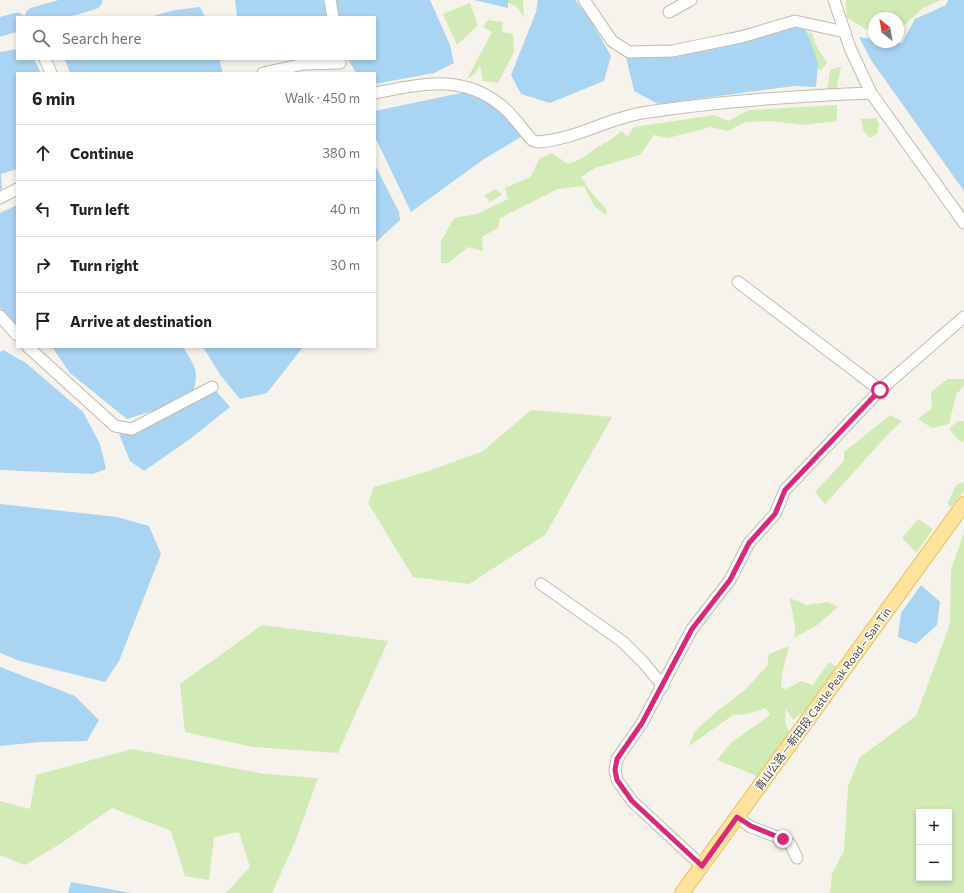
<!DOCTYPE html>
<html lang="en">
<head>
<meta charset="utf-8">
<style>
  :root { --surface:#fff; --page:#f2f2f2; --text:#202124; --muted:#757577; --line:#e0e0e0 }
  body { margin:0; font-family:Commissioner,"Noto Sans SC",sans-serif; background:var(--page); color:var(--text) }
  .controls { position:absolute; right:12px; bottom:12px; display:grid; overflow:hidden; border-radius:0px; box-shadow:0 2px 6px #0003 }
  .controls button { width:36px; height:36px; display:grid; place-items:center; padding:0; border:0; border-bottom:1px solid var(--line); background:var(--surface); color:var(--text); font:20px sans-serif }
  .compass { position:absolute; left:868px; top:12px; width:36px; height:36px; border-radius:50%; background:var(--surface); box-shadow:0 2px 6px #0003; rotate:329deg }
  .stop { position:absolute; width:12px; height:12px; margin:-9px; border:3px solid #db2777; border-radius:50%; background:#fff }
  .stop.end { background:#db2777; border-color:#fff; box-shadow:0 1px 4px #0008 }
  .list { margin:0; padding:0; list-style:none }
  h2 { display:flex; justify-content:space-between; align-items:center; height:52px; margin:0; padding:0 16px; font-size:17px }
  h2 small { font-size:13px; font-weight:400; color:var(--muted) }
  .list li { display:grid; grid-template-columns:26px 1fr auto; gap:12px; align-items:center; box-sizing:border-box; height:56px; padding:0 16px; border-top:1px solid var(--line) }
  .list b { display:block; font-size:15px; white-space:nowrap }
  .list em { font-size:13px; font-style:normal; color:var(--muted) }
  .icon { flex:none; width:22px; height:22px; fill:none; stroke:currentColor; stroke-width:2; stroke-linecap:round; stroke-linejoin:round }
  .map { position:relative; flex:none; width:964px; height:893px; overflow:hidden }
  .search { position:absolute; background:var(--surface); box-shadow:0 2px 6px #0003; left:16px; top:16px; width:360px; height:44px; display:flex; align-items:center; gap:10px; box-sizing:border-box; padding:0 14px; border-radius:0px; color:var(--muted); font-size:15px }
  .panel { position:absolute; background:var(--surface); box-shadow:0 2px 6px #0003; left:16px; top:72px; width:360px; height:276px; border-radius:0px }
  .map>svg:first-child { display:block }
</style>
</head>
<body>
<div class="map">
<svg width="964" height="893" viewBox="0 0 964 893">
  <rect width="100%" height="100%" fill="#f6f3ec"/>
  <g fill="#d2eab5" fill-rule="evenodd">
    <path d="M 502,0 L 523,0 L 524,18 L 517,7 Z"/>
    <path d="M 846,0 L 941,0 L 923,8 L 898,31 L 898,18 L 874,18 L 874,34 L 846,17 Z"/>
    <path d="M 470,3 L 478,25 L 457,45 L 443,14 Z"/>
    <path d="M 488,20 L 503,22 L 502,32 L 513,34 L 514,52 L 498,83 L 483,81 L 480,65 L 475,74 L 467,79 L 492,32 L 483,27 Z"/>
    <path d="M 790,30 L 812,33 L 816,45 L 827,63 L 821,70 L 805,62 Z"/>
    <path d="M 841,66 L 837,88 L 827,91 L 830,70 Z"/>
    <path d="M 837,105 L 837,121 L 803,125 L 769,121 L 745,122 L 728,131 L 711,127 L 668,138 L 654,135 L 640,155 L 595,168 L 581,177 L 591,192 L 606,209 L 606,215 L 595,207 L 584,186 L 558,189 L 500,218 L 498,228 L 482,237 L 483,251 L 468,247 L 448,263 L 441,263 L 441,241 L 454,218 L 477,214 L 508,199 L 505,188 L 530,177 L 540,158 L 552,153 L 568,164 C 583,159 586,155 598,147 C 608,141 613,139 621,131 L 628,136 L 634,127 L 714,115 L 728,121 L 749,110 Z"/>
    <path d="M 876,118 L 879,124 L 877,134 L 870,138 L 863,130 L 861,119 Z"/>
    <path d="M 496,189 L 502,195 L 490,202 L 484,195 Z"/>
    <path d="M 948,379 L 964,379 L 964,385 L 956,395 L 949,424 L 932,428 L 918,419 L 932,408 L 931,392 Z"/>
    <path d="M 531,410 L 612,417 L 545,535 L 469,584 L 413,577 L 368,503 L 374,487 L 426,472 L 483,451 Z"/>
    <path d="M 890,415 L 902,421 L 889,433 L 825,504 L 815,492 L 844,461 L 844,452 Z"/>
    <path d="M 957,421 L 964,421 L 964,441 L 962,443 L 949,429 Z"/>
    <path d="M 964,482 L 964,491 L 950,508 L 948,503 L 956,485 Z"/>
    <path d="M 918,519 L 933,529 L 916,553 L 902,538 Z"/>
    <path d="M 964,533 L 964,893 L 830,893 L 832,874 L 844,851 L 848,786 L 860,757 L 916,716 L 950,624 L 951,569 ZM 919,812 L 949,812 L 949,878 L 919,878 Z"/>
    <path d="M 790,598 L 807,605 L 828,602 L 838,607 L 817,625 L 794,638 C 798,628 791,611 790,598 Z"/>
    <path d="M 262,625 L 388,641 L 338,753 L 253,747 L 185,732 L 180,684 Z"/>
    <path d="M 789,646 L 782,674 L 781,688 L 786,689 L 801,681 L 813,685 L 829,662 L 840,669 L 818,700 L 793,720 L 786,709 L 785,722 L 792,738 L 762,778 L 717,760 L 731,743 L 770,715 L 766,708 L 747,714 L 733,715 L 689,746 L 694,732 L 716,712 L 746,689 L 767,666 L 769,654 Z"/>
    <path d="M 132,749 L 265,774 L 318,778 L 295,842 L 272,893 L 226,893 L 250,867 L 239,832 L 214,837 L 209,880 L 185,876 L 171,831 L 112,808 L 60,844 L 25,865 L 0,855 L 0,801 L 30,809 L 36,775 Z"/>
  </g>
  <g fill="#a9d4f2">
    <path d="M 235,0 L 430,0 L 450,45 L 454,63 L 434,73 L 375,84 L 375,73 L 356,73 L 348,59 L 375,59 L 375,17 L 237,17 Z"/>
    <path d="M 474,0 L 508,0 L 508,8 Z"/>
    <path d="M 538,0 L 575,0 L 590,19 L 611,56 L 604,81 L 550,103 L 521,94 L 511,75 L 536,12 Z"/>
    <path d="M 948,0 L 964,0 L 964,191 L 871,60 L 859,37 L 874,39 L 874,42 L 902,43 L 915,19 L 946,5 Z"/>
    <path d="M 200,7 L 205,17 L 149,17 L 175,10 Z"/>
    <path d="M 775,22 L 806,30 L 818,63 L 816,87 L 794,86 L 658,104 L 634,91 L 626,57 Z"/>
    <path d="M 17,49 L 17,59 L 34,59 L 41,73 L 17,73 L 17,169 L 1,174 L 2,189 L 0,190 L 0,52 Z"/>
    <path d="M 65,59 L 219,59 L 223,73 L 70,73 Z"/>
    <path d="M 470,91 L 513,111 L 524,135 L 484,159 L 411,212 L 375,137 L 375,111 Z"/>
    <path d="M 375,165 L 399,212 L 400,220 L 375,243 Z"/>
    <path d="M 17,205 L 17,326 L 0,308 L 0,213 Z"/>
    <path d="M 52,347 L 183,347 C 194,365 200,371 193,392 L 156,410 L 127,419 L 70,373 Z"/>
    <path d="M 203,347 L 303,347 L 267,393 L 240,399 L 221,376 Z"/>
    <path d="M 3,350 L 26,363 L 83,412 L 100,444 L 106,469 L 93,474 L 0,470 L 0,352 Z"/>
    <path d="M 216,391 L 230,407 L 190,439 L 144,471 L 130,461 L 119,434 L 140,431 Z"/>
    <path d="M 0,504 L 117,517 L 149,526 L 161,554 L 119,661 L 105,682 L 20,661 L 0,653 Z"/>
    <path d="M 921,585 L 940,602 L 937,625 L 916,644 L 898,637 L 901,613 Z"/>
    <path d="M 0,667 L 75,696 L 99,720 L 87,741 L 39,742 L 0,746 Z"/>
    <path d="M 71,882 L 131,893 L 68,893 Z"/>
  </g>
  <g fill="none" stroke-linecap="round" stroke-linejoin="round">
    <g stroke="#a9d4f2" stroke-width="19">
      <path d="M 34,17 L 93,0"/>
      <path d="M 0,27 L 17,22"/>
    </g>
    <defs>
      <g id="minor">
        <path d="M 330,0 L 333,17"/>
        <path d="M 584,0 L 612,41 L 629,52 L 672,51 L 741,37 L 795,21 L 845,32"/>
        <path d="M 834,0 L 850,48 L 871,93"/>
        <path d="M 669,12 L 691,0"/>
        <path d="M 45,59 L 51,73"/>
        <path d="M 263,73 L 304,64 L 340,63"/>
        <path d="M 375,93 C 422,84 463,73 503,107 C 514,116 522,129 532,140 L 537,142 C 574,140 606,119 642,113 C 717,101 795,96 871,93 L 964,223"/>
        <path d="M 0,198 L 17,189"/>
        <path d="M 738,282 L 880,390"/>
        <path d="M 0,316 L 17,335"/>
        <path d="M 28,347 L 115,426 L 132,429 L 212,387"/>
        <path d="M 541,584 L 623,642 L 643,662 L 663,686"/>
        <path d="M 737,817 L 751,827 L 783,839 L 791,845 L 797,858"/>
        <path d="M 702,866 L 632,801 L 617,780 L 615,770 L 617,759 L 642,723 L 692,629 L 730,580 L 749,543 L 775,514 L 785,490 L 880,390 L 964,317"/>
      </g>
      <path id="major" d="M 682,893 L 964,504"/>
    </defs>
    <use href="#minor" stroke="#c2bbae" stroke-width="13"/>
    <use href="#major" stroke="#e6c16a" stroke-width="16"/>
    <use href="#minor" stroke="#fff" stroke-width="11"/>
    <use href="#major" stroke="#ffe39c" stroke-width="14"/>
  </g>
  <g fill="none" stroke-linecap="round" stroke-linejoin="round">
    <path stroke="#db2777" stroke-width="5" d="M 783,839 L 751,826 L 737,817 L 702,866 L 632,801 L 617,780 L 615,770 L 617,759 L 642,723 L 692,629 L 730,580 L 749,543 L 775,514 L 785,490 L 880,390"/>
  </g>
  <g text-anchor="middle" stroke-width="3" stroke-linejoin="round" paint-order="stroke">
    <g font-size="11" fill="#4b4439" stroke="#fff">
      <text transform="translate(823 699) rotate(-54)" y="4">青山公路－新田段 Castle Peak Road – San Tin</text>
    </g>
  </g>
</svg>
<div class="controls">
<button>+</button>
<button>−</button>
</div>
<svg class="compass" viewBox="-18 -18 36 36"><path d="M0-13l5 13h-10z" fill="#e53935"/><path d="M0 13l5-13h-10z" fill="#757577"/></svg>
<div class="stop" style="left:880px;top:390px"></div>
<div class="stop end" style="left:783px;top:839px"></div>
<div class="search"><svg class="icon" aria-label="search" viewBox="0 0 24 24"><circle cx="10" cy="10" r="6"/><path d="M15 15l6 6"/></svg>Search here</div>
<section class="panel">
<h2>6 min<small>Walk · 450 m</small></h2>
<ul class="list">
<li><svg class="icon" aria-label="ahead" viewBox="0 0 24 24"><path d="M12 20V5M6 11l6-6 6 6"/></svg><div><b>Continue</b></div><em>380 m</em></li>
<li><svg class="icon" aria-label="left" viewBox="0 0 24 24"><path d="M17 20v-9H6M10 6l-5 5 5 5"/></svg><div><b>Turn left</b></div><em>40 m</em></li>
<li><svg class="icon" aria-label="right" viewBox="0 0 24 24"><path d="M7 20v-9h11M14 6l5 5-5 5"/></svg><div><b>Turn right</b></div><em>30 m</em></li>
<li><svg class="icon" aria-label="arrive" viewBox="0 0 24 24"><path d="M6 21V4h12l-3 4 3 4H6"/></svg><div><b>Arrive at destination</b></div></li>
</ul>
</section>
</div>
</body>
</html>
